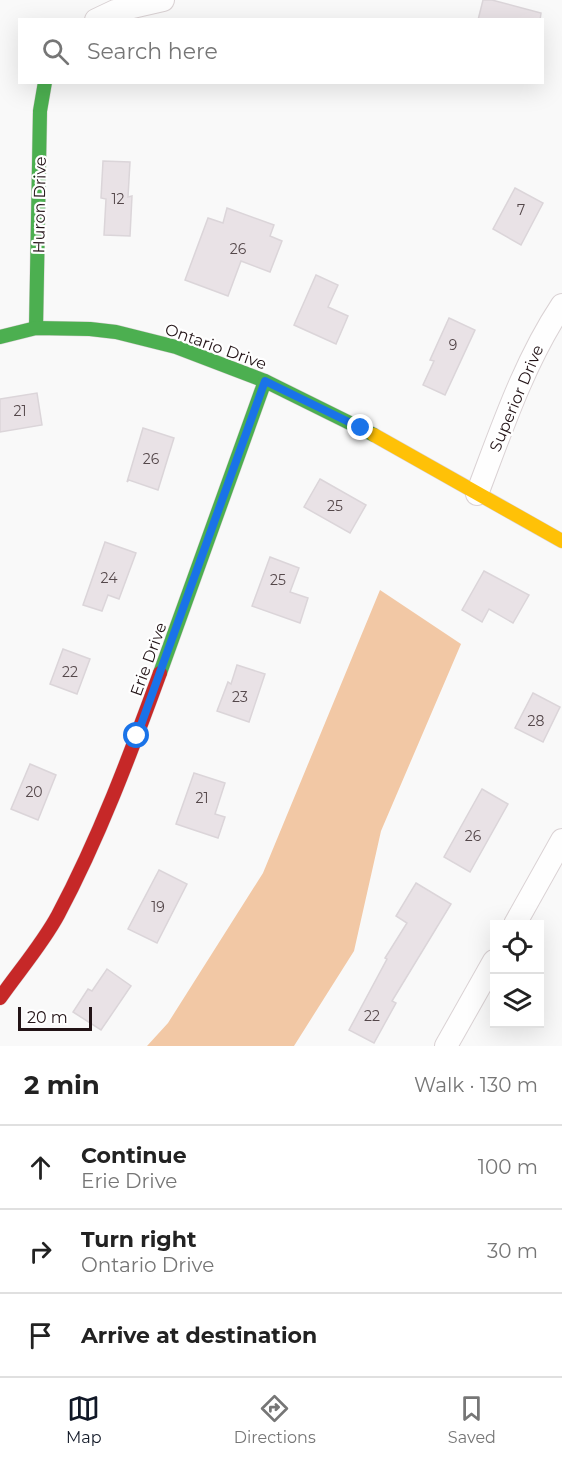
<!DOCTYPE html>
<html lang="en">
<head>
<meta charset="utf-8">
<style>
  :root { --surface:#fff; --page:#f6f6f6; --text:#222; --muted:#767676; --line:#e0e0e0; --accent:#111827 }
  body { margin:0; font-family:Montserrat,sans-serif; background:var(--page); color:var(--text) }
  .controls { position:absolute; right:18px; bottom:18px; display:grid; overflow:hidden; border-radius:0px; box-shadow:0 6px 24px #0002 }
  .controls button { width:54px; height:54px; display:grid; place-items:center; padding:0; border:0; border-bottom:2px solid var(--line); background:var(--surface); color:var(--text); font:30px sans-serif }
  .scale { position:absolute; left:18px; bottom:15px; width:74px; box-sizing:border-box; padding-left:6px; border:3px solid #221316; border-top:0; font-size:16px; line-height:21px; white-space:nowrap; color:#221316; -webkit-text-stroke:4px #fff; paint-order:stroke }
  .stop { position:absolute; width:18px; height:18px; margin:-14px; border:4px solid #1a73e8; border-radius:50%; background:#fff }
  .stop.end { background:#1a73e8; border-color:#fff; box-shadow:0 2px 6px #0008 }
  .list { margin:0; padding:0; list-style:none }
  h2 { display:flex; justify-content:space-between; align-items:center; height:78px; margin:0; padding:0 24px; font-size:26px }
  h2 small { font-size:20px; font-weight:400; color:var(--muted) }
  .list li { display:grid; grid-template-columns:39px 1fr auto; gap:18px; align-items:center; box-sizing:border-box; height:84px; padding:0 24px; border-top:2px solid var(--line) }
  .list b { display:block; font-size:22px; white-space:nowrap }
  .list p { margin:0; font-size:20px; white-space:nowrap; color:var(--muted) }
  .list em { font-size:20px; font-style:normal; color:var(--muted) }
  .icon { flex:none; width:33px; height:33px; fill:none; stroke:currentColor; stroke-width:2; stroke-linecap:round; stroke-linejoin:round }
  .map { position:relative; flex:none; width:562px; height:1046px; overflow:hidden }
  .search { position:absolute; background:var(--surface); box-shadow:0 6px 24px #0002; left:18px; right:18px; top:18px; height:66px; display:flex; align-items:center; gap:15px; box-sizing:border-box; padding:0 21px; border-radius:0px; color:var(--muted); font-size:22px }
  .sheet { height:330px; background:var(--surface) }
  nav { display:flex; justify-content:space-around; align-items:center; box-sizing:border-box; height:84px; border-top:2px solid var(--line); background:var(--surface); font-size:16px; color:var(--muted) }
  nav a { display:grid; justify-items:center; gap:3px }
  nav .on { color:var(--accent) }
  .map>svg:first-child { display:block }
</style>
</head>
<body>
<div class="map">
<svg width="562" height="1046" viewBox="0 0 562 1046">
  <rect width="100%" height="100%" fill="#f9f9f9"/>
  <path fill="#f2c8a5" d="M 380,590 L 461,644 L 381,831 L 354,951 L 294,1046 L 147,1046 L 168,1023 L 263,873 Z"/>
  <g fill="#e9e2e6" stroke="#dbd5d9" stroke-width="1.5">
    <path d="M 483,0 L 492,0 L 541,13 L 540,20 L 478,20 Z"/>
    <path d="M 103,161 L 130,162 L 128,197 L 132,196 L 130,236 L 104,235 L 106,199 L 101,198 Z"/>
    <path d="M 515,188 L 543,203 L 521,245 L 493,229 Z"/>
    <path d="M 227,208 L 274,225 L 270,236 L 282,241 L 270,272 L 241,261 L 228,296 L 185,280 L 208,218 L 223,223 Z"/>
    <path d="M 316,275 L 338,285 L 328,307 L 348,316 L 336,344 L 294,325 Z"/>
    <path d="M 449,318 L 475,330 L 445,395 L 423,385 L 434,361 L 430,360 Z"/>
    <path d="M 37,393 L 42,425 L 0,432 L 0,399 Z"/>
    <path d="M 143,428 L 174,438 L 158,490 L 129,480 L 127,482 Z"/>
    <path d="M 320,479 L 366,505 L 350,533 L 304,507 Z"/>
    <path d="M 105,542 L 136,553 L 119,599 L 108,595 L 102,611 L 83,605 Z"/>
    <path d="M 270,557 L 299,568 L 290,592 L 308,598 L 300,623 L 252,606 Z"/>
    <path d="M 484,571 L 529,595 L 513,623 L 489,609 L 482,622 L 462,610 Z"/>
    <path d="M 63,649 L 90,659 L 77,694 L 50,684 Z"/>
    <path d="M 237,665 L 265,674 L 249,722 L 217,711 L 228,682 L 231,684 Z"/>
    <path d="M 533,693 L 560,707 L 543,742 L 515,728 Z"/>
    <path d="M 30,764 L 56,775 L 38,820 L 11,809 Z"/>
    <path d="M 194,773 L 225,783 L 215,814 L 225,817 L 218,838 L 176,824 Z"/>
    <path d="M 482,789 L 508,804 L 470,872 L 444,857 Z"/>
    <path d="M 159,870 L 187,884 L 157,943 L 128,929 Z"/>
    <path d="M 416,883 L 451,904 L 392,1001 L 396,1003 L 374,1043 L 349,1030 L 387,959 L 385,958 L 407,923 L 396,916 Z"/>
    <path d="M 107,969 L 131,986 L 101,1030 L 73,1012 L 88,989 L 92,991 Z"/>
  </g>
  <g fill="none" stroke-linecap="round" stroke-linejoin="round">
    <defs>
      <g id="street">
        <path d="M 96,20 L 115,11 L 163,0"/>
        <path d="M 477,494 C 501,431 524,362 562,305"/>
        <path d="M 515,924 L 562,840"/>
        <path d="M 446,1046 L 494,961"/>
      </g>
      <g id="fast">
        <path d="M 36,328 L 40,111 L 45,82"/>
        <path d="M 0,337 L 36,328 L 90,329 L 116,332 L 176,347 L 265,381 L 374,435"/>
        <path d="M 160,673 L 265,381"/>
      </g>
      <path id="slow" d="M 374,435 L 562,541"/>
      <path id="jam" d="M 0,998 C 19,971 43,943 58,915 C 99,838 130,755 160,673"/>
    </defs>
    <use href="#street" stroke="#dad2d4" stroke-width="24"/>
    <use href="#fast" stroke="#dad2d4" stroke-width="15"/>
    <use href="#slow" stroke="#dad2d4" stroke-width="15"/>
    <use href="#jam" stroke="#dad2d4" stroke-width="15"/>
    <use href="#street" stroke="#fefefe" stroke-width="22"/>
    <use href="#fast" stroke="#4caf50" stroke-width="14"/>
    <use href="#slow" stroke="#ffc107" stroke-width="14"/>
    <use href="#jam" stroke="#c62828" stroke-width="14"/>
  </g>
  <g fill="none" stroke-linecap="round" stroke-linejoin="round">
    <path stroke="#1a73e8" stroke-width="8" d="M 137,736 L 265,381 L 361,428"/>
  </g>
  <g text-anchor="middle" stroke-width="4.5" stroke-linejoin="round" paint-order="stroke">
    <g font-size="14" fill="#54474a">
      <text x="118" y="204">12</text>
      <text x="521" y="215">7</text>
      <text x="238" y="254">26</text>
      <text x="453" y="350">9</text>
      <text x="20" y="416">21</text>
      <text x="151" y="464">26</text>
      <text x="335" y="511">25</text>
      <text x="109" y="583">24</text>
      <text x="278" y="585">25</text>
      <text x="70" y="677">22</text>
      <text x="240" y="702">23</text>
      <text x="536" y="726">28</text>
      <text x="34" y="797">20</text>
      <text x="202" y="803">21</text>
      <text x="473" y="841">26</text>
      <text x="158" y="912">19</text>
      <text x="372" y="1021">22</text>
    </g>
    <g font-size="16" fill="#221316" stroke="#fff">
      <text transform="translate(39 205) rotate(-89)" y="6">Huron Drive</text>
      <text transform="translate(216 346) rotate(20)" y="6">Ontario Drive</text>
      <text transform="translate(516 398) rotate(-67)" y="6">Superior Drive</text>
      <text transform="translate(148 659) rotate(-70)" y="6">Erie Drive</text>
    </g>
  </g>
</svg>
<div class="controls">
<button><svg class="icon" aria-label="locate" viewBox="0 0 24 24"><circle cx="12" cy="12" r="6"/><path d="M12 2v4M12 18v4M2 12h4M18 12h4"/></svg></button>
<button><svg class="icon" aria-label="layers" viewBox="0 0 24 24"><path d="M12 4l9 5-9 5-9-5zM3 14l9 5 9-5"/></svg></button>
</div>
<div class="scale">20 m</div>
<div class="stop" style="left:137px;top:736px"></div>
<div class="stop end" style="left:361px;top:428px"></div>
<div class="search"><svg class="icon" aria-label="search" viewBox="0 0 24 24"><circle cx="10" cy="10" r="6"/><path d="M15 15l6 6"/></svg>Search here</div>
</div>
<section class="sheet">
<h2>2 min<small>Walk · 130 m</small></h2>
<ul class="list">
<li><svg class="icon" aria-label="ahead" viewBox="0 0 24 24"><path d="M12 20V5M6 11l6-6 6 6"/></svg><div><b>Continue</b><p>Erie Drive</p></div><em>100 m</em></li>
<li><svg class="icon" aria-label="right" viewBox="0 0 24 24"><path d="M7 20v-9h11M14 6l5 5-5 5"/></svg><div><b>Turn right</b><p>Ontario Drive</p></div><em>30 m</em></li>
<li><svg class="icon" aria-label="arrive" viewBox="0 0 24 24"><path d="M6 21V4h12l-3 4 3 4H6"/></svg><div><b>Arrive at destination</b></div></li>
</ul>
</section>
<nav>
<a class="on"><svg class="icon" aria-label="map" viewBox="0 0 24 24"><path d="M3 6l6-2 6 2 6-2v14l-6 2-6-2-6 2zM9 4v14M15 6v14"/></svg>Map</a>
<a><svg class="icon" aria-label="directions" viewBox="0 0 24 24"><path d="M12 3l9 9-9 9-9-9zM9 14v-3h6M13 9l2 2-2 2"/></svg>Directions</a>
<a><svg class="icon" aria-label="saved" viewBox="0 0 24 24"><path d="M7 4h10v16l-5-4-5 4z"/></svg>Saved</a>
</nav>
</body>
</html>
